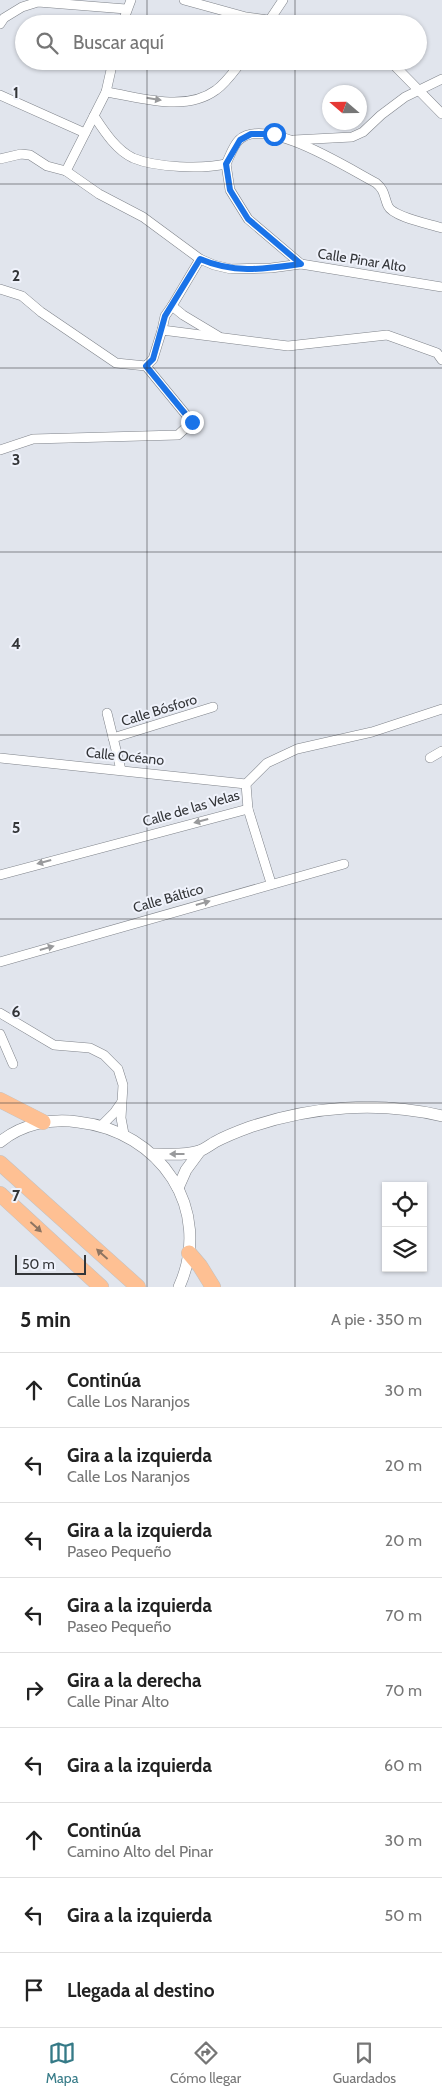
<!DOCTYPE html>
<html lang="es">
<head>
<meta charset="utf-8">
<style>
  :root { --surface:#fff; --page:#f2f2f2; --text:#222; --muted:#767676; --line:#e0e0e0; --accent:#357a87 }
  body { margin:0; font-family:Cabin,sans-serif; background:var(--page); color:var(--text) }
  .controls { position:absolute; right:15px; bottom:15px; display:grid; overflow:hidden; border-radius:0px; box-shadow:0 1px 4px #0004 }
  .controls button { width:45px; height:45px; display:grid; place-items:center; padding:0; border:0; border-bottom:1px solid var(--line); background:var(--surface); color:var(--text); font:25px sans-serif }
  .compass { position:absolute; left:322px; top:85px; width:45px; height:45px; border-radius:50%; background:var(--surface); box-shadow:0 1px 4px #0004; rotate:290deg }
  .scale { position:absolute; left:15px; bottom:12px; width:71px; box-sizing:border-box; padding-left:5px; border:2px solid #333538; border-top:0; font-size:14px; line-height:18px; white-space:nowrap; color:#333538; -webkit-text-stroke:4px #eff2fb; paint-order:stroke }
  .stop { position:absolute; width:15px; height:15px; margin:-11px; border:4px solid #1a73e8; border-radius:50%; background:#fff }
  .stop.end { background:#1a73e8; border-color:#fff; box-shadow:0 1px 5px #0008 }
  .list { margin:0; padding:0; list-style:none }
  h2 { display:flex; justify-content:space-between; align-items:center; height:65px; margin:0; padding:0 20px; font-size:21px }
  h2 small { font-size:16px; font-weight:400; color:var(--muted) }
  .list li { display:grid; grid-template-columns:32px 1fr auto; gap:15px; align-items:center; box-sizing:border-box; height:75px; padding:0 20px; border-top:1px solid var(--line) }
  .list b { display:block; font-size:19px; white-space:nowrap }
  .list p { margin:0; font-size:16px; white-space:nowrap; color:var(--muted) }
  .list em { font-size:16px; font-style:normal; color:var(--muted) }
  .icon { flex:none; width:28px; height:28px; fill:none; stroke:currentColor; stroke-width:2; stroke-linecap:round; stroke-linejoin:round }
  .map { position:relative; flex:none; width:442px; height:1287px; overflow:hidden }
  .search { position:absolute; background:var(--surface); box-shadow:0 1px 4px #0004; left:15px; right:15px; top:15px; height:55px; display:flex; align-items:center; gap:12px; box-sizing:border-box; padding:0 18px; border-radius:28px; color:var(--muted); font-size:19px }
  .sheet { height:740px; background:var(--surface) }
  nav { display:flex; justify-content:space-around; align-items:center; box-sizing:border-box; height:70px; border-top:1px solid var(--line); background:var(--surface); font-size:14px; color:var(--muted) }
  nav a { display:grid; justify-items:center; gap:2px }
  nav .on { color:var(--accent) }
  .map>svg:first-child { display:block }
</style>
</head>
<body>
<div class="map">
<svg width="442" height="1287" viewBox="0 0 442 1287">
  <rect width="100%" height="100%" fill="#e1e5ed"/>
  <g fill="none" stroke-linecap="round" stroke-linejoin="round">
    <defs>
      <g id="street">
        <path d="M 184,0 L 246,17 L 297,24"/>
        <path d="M 0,24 L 4,18 L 22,7 L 38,2 L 126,9"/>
        <path d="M 122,24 L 131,0"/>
        <path d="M 267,24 L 283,0"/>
        <path d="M 390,61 L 442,114"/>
        <path d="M 106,92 C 140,97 185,113 216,90 C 226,83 234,71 242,61"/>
        <path d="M 0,95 L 85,133"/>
        <path d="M 94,116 C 104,131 116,150 133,158 C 157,168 202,169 226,164"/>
        <path d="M 294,140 L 352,137 L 363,132 L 381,115 L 405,97 L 442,79"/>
        <path d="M 0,159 L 21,154 L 30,155 L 47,166 L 66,171 L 99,194 L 143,217 L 200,259 L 214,265 L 231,269 L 271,268 L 301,264 L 442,287"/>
        <path d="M 226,164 C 230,156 233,146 239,140 C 266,115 349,169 376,183 C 385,190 384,197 388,206 C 393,217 430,224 442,228"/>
        <path d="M 226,164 L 230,190 L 248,219 L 301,264"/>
        <path d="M 66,171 L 106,92 L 113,61"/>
        <path d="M 200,259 L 172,306 L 183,315 L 218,336"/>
        <path d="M 0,289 L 22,296 L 41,312 L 116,363 L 146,366 L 153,359 L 162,330 L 288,346 L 387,335 L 437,353 L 442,360"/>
        <path d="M 162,330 L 165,316 L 172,306"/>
        <path d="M 0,450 L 33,439 L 178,435 L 192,422 L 146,366"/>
        <path d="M 107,713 L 121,770"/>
        <path d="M 113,738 L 213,707"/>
        <path d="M 0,758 L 246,784"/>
        <path d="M 430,758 L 442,751"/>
        <path d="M 0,875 L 248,809"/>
        <path d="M 271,883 L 248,809 L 246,784 L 267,763 L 297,749 L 372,732 L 442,709"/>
        <path d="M 0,962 L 344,864"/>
        <path d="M 0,1013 L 54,1045 L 90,1048 L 104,1055 L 118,1069 L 123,1085 L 121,1118 L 124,1134"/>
        <path d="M 0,1034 L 13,1064"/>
        <path d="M 102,1125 L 114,1113 L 121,1103"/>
      </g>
      <g id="secondary">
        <path d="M 0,1142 C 22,1124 51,1118 78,1122 C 160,1131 214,1209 179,1287"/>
        <path d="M 154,1154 C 169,1154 184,1156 199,1151 C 205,1149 210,1145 215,1142 C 226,1136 239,1131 250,1127 C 312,1106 379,1101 442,1116"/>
        <path d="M 178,1188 L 186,1170 L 200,1151"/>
      </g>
      <g id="highway">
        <path d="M 0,1100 L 43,1122"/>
        <path d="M 0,1163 L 138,1287"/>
        <path d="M 0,1194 L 101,1287"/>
        <path d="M 189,1253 L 200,1266 L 213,1287"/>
      </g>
    </defs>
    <use href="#street" stroke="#7f838a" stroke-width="10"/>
    <use href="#secondary" stroke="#7f838a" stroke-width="12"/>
    <use href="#highway" stroke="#c2c2c3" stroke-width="16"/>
    <use href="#street" stroke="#fff" stroke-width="9"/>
    <use href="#secondary" stroke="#fff" stroke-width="11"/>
    <use href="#highway" stroke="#fec093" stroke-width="15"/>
  </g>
  <defs><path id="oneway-solid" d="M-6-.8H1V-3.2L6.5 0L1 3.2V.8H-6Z" transform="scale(1.25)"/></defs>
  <g fill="#999a9c">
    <use href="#oneway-solid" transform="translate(154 99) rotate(9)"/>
    <use href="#oneway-solid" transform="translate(201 821) rotate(165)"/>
    <use href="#oneway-solid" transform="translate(44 862) rotate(165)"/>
    <use href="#oneway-solid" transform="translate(203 903) rotate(-16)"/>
    <use href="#oneway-solid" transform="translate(47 948) rotate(-16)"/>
    <use href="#oneway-solid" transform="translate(177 1154) rotate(-180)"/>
  </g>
  <g fill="#8e7461">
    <use href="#oneway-solid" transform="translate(36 1227) rotate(42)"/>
    <use href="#oneway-solid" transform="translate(102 1254) rotate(-138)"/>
  </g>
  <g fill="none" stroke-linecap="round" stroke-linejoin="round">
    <path stroke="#1a73e8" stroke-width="6" d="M 192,422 L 146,366 L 153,359 L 165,316 L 200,259 C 235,274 264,269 301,264 L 248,219 L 230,190 L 226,164 L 240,140 L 251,134 L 274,134"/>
  </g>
  <path fill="none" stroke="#333538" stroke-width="1" stroke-opacity="0.55" d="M 147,0 L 147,24M 295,0 L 295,24M 147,61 L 147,1287M 295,61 L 295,1287M 0,184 L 442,184M 0,368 L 442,368M 0,552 L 442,552M 0,735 L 442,735M 0,919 L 442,919M 0,1103 L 442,1103"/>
  <g text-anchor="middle" stroke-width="4" stroke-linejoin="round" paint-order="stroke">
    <g font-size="14" fill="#333538" stroke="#eff2fb">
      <text transform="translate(362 260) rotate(9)" y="5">Calle Pinar Alto</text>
      <text transform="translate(159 710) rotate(-17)" y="5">Calle Bósforo</text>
      <text transform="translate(125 756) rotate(6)" y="5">Calle Océano</text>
      <text transform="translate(191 808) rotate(-16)" y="5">Calle de las Velas</text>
      <text transform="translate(168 898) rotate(-16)" y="5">Calle Báltico</text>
    </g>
  </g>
  <g font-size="16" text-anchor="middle" font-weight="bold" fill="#333538" stroke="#eff2fb" stroke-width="4" stroke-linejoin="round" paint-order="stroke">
    <text x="16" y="98">1</text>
    <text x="16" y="281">2</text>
    <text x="16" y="465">3</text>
    <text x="16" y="649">4</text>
    <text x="16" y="833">5</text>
    <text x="16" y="1017">6</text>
    <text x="16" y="1201">7</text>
  </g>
</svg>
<div class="controls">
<button><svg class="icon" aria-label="locate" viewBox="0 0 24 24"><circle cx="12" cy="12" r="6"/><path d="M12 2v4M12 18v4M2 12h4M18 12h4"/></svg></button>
<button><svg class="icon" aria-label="layers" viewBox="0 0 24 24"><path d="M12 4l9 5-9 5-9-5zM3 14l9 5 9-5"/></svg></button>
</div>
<svg class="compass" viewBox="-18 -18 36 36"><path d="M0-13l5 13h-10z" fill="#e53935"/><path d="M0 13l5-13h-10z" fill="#767676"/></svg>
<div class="scale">50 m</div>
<div class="stop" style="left:274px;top:134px"></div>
<div class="stop end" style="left:192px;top:422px"></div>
<div class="search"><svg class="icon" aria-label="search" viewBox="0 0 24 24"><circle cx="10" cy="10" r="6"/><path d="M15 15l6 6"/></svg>Buscar aquí</div>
</div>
<section class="sheet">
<h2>5 min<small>A pie · 350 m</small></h2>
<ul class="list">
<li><svg class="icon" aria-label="ahead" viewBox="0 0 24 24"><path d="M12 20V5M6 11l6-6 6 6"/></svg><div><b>Continúa</b><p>Calle Los Naranjos</p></div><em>30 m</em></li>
<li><svg class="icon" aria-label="left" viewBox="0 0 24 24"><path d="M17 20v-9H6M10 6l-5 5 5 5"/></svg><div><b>Gira a la izquierda</b><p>Calle Los Naranjos</p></div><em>20 m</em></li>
<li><svg class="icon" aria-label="left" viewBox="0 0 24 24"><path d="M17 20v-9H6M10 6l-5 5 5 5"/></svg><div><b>Gira a la izquierda</b><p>Paseo Pequeño</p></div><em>20 m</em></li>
<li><svg class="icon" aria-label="left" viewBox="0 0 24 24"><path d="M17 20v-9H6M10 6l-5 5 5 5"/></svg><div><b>Gira a la izquierda</b><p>Paseo Pequeño</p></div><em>70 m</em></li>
<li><svg class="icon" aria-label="right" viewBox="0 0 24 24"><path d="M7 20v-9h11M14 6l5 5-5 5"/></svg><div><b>Gira a la derecha</b><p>Calle Pinar Alto</p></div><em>70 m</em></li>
<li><svg class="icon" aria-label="left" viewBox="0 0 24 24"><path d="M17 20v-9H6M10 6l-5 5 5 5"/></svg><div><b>Gira a la izquierda</b></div><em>60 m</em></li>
<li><svg class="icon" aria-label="ahead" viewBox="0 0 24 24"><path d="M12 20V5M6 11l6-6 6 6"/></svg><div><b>Continúa</b><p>Camino Alto del Pinar</p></div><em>30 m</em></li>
<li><svg class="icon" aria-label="left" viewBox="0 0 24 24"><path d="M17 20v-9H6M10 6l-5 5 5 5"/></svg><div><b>Gira a la izquierda</b></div><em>50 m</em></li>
<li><svg class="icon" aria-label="arrive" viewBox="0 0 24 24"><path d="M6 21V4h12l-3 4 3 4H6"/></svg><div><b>Llegada al destino</b></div></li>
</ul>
</section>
<nav>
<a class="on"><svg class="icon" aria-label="map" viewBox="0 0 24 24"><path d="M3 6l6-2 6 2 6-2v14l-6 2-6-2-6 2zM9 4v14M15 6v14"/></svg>Mapa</a>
<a><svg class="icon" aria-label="directions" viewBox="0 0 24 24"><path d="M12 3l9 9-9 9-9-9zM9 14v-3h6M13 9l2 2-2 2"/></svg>Cómo llegar</a>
<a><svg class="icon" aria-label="saved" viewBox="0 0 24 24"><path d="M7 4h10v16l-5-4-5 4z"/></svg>Guardados</a>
</nav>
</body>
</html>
